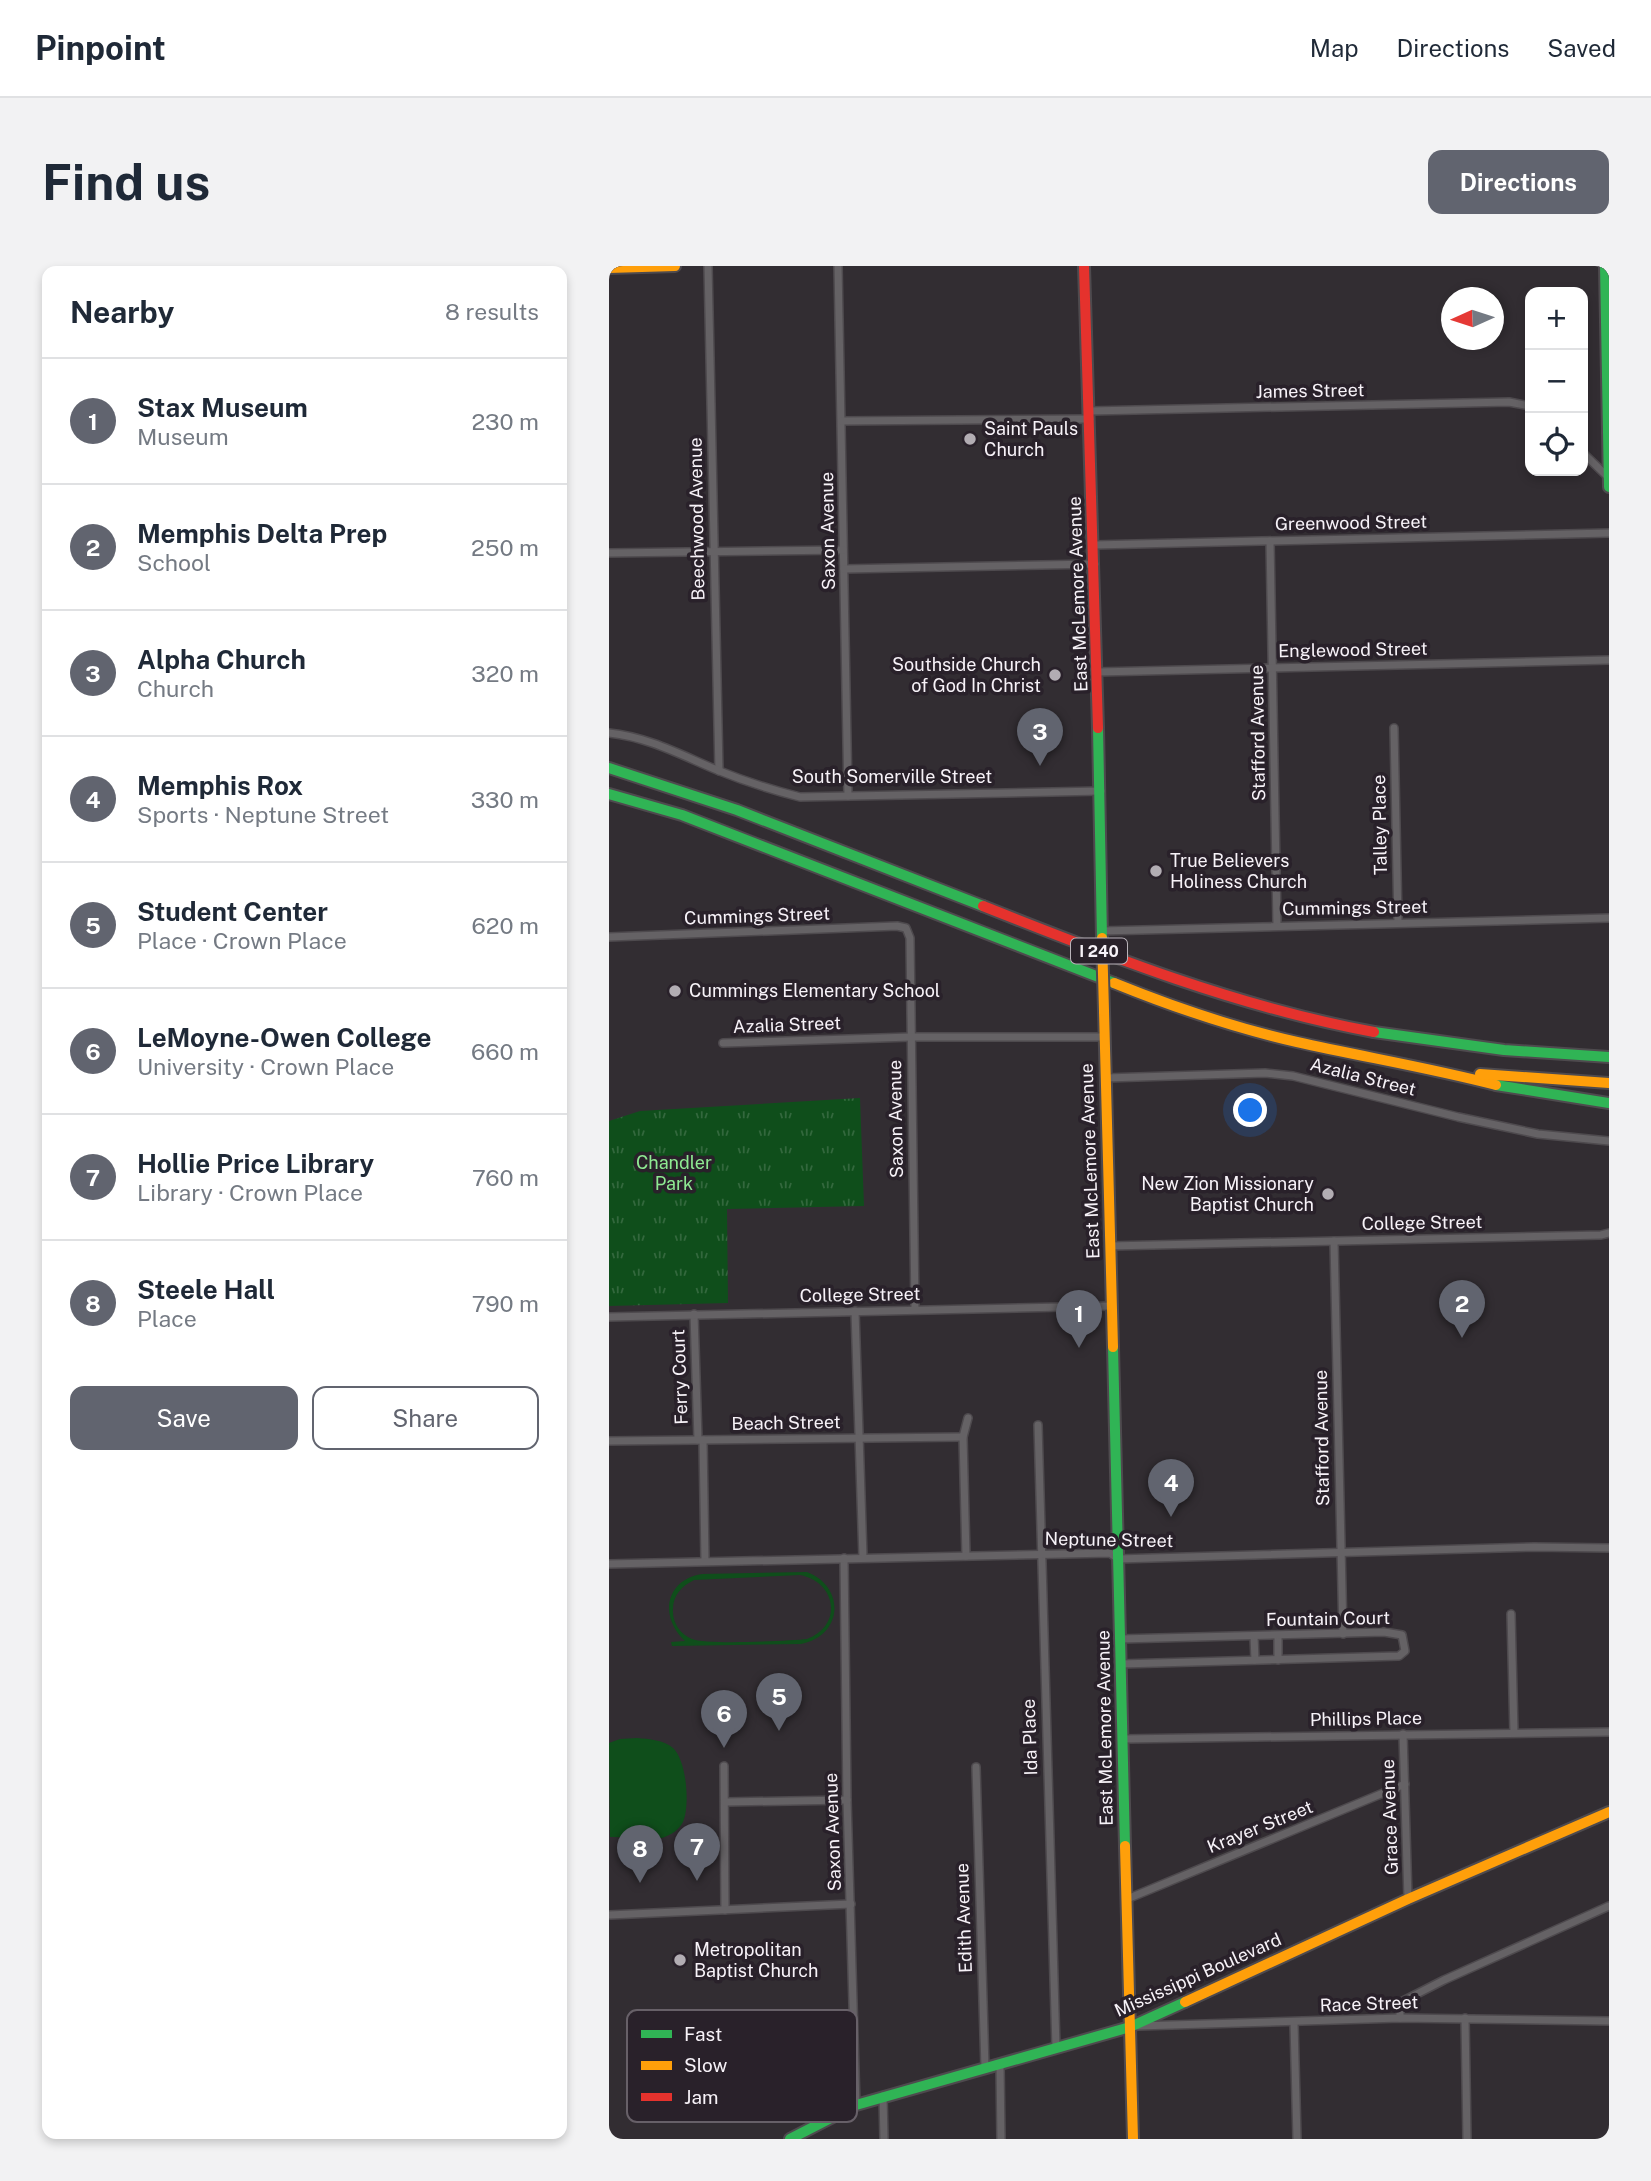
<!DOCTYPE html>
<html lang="en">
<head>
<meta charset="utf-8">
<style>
  :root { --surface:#fff; --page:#f2f2f3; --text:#1f2937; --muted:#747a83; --line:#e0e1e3; --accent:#61646f }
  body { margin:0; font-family:"Public Sans",sans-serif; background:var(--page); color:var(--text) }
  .controls { position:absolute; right:21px; top:21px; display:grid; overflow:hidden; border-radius:14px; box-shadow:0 4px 10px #0003 }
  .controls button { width:63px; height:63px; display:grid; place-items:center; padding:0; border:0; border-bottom:2px solid var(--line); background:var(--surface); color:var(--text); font:35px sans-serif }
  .compass { position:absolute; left:832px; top:21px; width:63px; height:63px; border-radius:50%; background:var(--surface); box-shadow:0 4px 10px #0003; rotate:267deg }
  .you { position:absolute; left:642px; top:845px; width:24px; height:24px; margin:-18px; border:5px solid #fff; border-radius:50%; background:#1a73e8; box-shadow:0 0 0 10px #1a73e833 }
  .badge { display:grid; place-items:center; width:46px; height:46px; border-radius:50%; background:var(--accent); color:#fff; font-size:23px; font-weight:700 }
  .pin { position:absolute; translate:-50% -58px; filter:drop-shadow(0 2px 4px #0008) }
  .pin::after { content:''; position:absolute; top:37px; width:24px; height:21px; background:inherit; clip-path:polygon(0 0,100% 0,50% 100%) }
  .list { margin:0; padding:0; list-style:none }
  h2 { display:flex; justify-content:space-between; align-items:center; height:91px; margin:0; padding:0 28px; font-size:30px }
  h2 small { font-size:23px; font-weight:400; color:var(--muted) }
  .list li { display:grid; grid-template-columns:46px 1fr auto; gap:21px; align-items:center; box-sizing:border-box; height:126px; padding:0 28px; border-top:2px solid var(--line) }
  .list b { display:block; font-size:26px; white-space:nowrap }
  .list p { margin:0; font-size:23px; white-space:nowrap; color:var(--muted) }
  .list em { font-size:23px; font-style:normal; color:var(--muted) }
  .actions { display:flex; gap:14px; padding:21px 28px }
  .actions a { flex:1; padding:16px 0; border:2px solid var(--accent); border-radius:14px; text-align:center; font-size:24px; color:var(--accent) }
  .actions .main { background:var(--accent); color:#fff }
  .icon { flex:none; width:38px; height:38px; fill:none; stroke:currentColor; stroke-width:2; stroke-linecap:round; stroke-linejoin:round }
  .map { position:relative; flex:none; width:1000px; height:1873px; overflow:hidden; border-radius:14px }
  header { display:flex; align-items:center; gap:42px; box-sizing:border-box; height:98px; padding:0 35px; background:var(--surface); border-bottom:2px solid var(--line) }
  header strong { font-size:33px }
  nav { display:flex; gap:38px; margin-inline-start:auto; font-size:24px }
  .intro { display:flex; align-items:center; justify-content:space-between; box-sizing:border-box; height:168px; padding:0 42px }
  h1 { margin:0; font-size:49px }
  .button { padding:18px 32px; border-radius:14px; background:var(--accent); color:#fff; font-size:24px; font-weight:700 }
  main { display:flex; gap:42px; padding:0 42px }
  aside { flex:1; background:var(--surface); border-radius:14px; box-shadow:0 4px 10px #0003 }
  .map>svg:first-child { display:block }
</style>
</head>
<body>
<header>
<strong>Pinpoint</strong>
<nav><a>Map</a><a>Directions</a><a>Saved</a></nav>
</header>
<div class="intro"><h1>Find us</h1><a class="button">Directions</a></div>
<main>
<aside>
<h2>Nearby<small>8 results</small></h2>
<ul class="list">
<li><span class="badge">1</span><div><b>Stax Museum</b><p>Museum</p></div><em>230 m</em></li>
<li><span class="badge">2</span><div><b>Memphis Delta Prep</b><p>School</p></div><em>250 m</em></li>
<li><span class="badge">3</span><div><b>Alpha Church</b><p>Church</p></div><em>320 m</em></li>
<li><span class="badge">4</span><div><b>Memphis Rox</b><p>Sports · Neptune Street</p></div><em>330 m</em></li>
<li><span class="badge">5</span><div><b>Student Center</b><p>Place · Crown Place</p></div><em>620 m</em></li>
<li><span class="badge">6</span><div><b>LeMoyne-Owen College</b><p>University · Crown Place</p></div><em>660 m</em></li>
<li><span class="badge">7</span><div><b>Hollie Price Library</b><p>Library · Crown Place</p></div><em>760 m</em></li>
<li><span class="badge">8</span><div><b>Steele Hall</b><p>Place</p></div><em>790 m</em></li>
</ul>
<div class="actions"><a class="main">Save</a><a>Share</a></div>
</aside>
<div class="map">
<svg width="1000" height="1873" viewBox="0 0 1000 1873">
  <defs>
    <pattern id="park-tufts" width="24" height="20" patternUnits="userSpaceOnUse" patternTransform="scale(1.75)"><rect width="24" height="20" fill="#0f4e1b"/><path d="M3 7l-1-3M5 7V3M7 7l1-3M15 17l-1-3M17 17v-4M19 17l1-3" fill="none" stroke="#33683d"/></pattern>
  </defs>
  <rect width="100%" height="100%" fill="#322d32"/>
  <g fill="#0f4e1b" fill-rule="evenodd">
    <path d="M 198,1306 C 237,1321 234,1370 192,1378 L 63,1380 L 62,1376 L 76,1375 C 50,1351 56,1314 93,1308 ZM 191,1309 C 228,1316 234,1360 198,1373 C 181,1375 96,1379 83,1373 C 71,1368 63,1356 64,1343 C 64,1329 73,1320 85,1314 Z"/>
    <path d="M 28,1472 C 40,1473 55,1474 64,1482 C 78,1495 81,1540 74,1556 C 70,1564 62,1569 53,1572 L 1,1571 L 0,1477 L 11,1473 Z"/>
  </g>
  <path fill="url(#park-tufts)" d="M 251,832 L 255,940 L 118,943 L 119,1037 L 0,1040 L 0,855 L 31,845 Z"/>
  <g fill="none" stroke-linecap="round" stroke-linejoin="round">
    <defs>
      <g id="street">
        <path d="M 99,0 L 110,505"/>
        <path d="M 229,0 L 239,530"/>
        <path d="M 481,145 L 900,136 L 921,140"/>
        <path d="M 233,155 L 481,153"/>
        <path d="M 974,187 L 1000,212"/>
        <path d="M 661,275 L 668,659"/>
        <path d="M 485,279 L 1000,267"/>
        <path d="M 0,287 L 234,284"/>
        <path d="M 235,303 L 486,298"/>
        <path d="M 488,406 L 1000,394"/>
        <path d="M 785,462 L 789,656"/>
        <path d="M 0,467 C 39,471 72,489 108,504 C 135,515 163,524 191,531 L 492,525"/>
        <path d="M 493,665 L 1000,652"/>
        <path d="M 0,671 L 288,660 L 297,662 L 301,672 L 306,1043"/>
        <path d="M 114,777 L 302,771 L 495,771"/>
        <path d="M 497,812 L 656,807 L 684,810 L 849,851 L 929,868 L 1000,875"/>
        <path d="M 725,975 L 734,1368"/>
        <path d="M 501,980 L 992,969 L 1000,967"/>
        <path d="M 246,1045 L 254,1292"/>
        <path d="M 85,1048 L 89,1174"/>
        <path d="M 0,1051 L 503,1040"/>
        <path d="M 429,1159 L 447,1782"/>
        <path d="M 94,1174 L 96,1295"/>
        <path d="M 0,1175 L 354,1171"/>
        <path d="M 357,1290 L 354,1171 L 359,1152"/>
        <path d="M 235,1292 L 238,1534 L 247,1839"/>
        <path d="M 0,1298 L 501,1287 L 509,1293 L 925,1281 L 1000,1282"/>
        <path d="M 902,1348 L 905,1467"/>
        <path d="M 645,1370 L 646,1394"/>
        <path d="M 669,1370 L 669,1394"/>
        <path d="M 511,1373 L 775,1366 L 793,1369 L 796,1385 L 790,1390 L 512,1398"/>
        <path d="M 794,1468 L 799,1633"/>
        <path d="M 514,1473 L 1000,1466"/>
        <path d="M 115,1500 L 116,1644"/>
        <path d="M 367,1501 L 376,1802"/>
        <path d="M 116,1536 L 238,1534"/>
        <path d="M 518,1633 L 796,1518"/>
        <path d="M 0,1649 L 242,1638"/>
        <path d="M 791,1752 L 791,1740 L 794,1735 L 835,1714 L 1000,1640"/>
        <path d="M 856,1752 L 858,1873"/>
        <path d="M 685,1757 L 688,1873"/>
        <path d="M 529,1760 L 791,1752 L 1000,1755"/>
        <path d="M 391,1799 L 392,1873"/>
        <path d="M 274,1830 L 275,1873"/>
      </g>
      <g id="fast">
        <path d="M 996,0 L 1000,221"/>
        <path d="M 489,462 L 493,672"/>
        <path d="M 0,502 L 128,544 L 374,640"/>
        <path d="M 0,528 L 73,549 L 505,717"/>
        <path d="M 765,766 L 895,784 L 1000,791"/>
        <path d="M 887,819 L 1000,837"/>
        <path d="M 504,1081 L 516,1580"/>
        <path d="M 181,1873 L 247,1839 L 521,1761 L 576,1736"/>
      </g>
      <g id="slow">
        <path d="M 0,2 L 66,0"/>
        <path d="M 505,717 C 564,741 626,762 688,776 C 755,791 822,802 887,819"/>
        <path d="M 495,745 L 504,1081"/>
        <path d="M 871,808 L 1000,817"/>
        <path d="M 516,1580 L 524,1873"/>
        <path d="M 576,1736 L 799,1633 L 1000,1546"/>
      </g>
      <g id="jam">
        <path d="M 475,0 L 489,462"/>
        <path d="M 374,640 C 502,691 629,741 765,766"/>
      </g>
    </defs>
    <use href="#street" stroke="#4e4a4e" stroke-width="10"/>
    <use href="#fast" stroke="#4e4a4e" stroke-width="14"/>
    <use href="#slow" stroke="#4e4a4e" stroke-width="14"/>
    <use href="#jam" stroke="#4e4a4e" stroke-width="14"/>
    <use href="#street" stroke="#656265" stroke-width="7"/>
    <use href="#fast" stroke="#30b455" stroke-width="10"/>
    <use href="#slow" stroke="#ff9f0a" stroke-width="10"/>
    <use href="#jam" stroke="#e5322d" stroke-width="10"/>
    <defs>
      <path id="slow-bridge" d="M 493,672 L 495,745"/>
    </defs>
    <use href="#slow-bridge" stroke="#4e4a4e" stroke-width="14" stroke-linecap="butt"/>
    <use href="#slow-bridge" stroke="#ff9f0a" stroke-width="10"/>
  </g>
  <g fill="#b2adb3" stroke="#29212a" stroke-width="2.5">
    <circle cx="361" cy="173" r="7"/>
    <circle cx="446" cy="409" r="7"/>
    <circle cx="547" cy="605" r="7"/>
    <circle cx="66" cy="725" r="7"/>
    <circle cx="719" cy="928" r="7"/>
    <circle cx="71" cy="1694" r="7"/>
  </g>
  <g text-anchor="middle" stroke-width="7" stroke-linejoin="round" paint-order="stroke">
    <rect fill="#29212a" stroke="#b9b3ba" stroke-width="2" x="462" y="672.5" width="56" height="25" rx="5"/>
    <g font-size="16" font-weight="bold" fill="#f7f2f8">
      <text x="490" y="691">I 240</text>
    </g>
    <g font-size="18" fill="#f7f2f8" stroke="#29212a">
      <text transform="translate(701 125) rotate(-1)" y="6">James Street</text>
      <text transform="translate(88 253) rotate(-91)" y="6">Beechwood Avenue</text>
      <text transform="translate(742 257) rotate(-1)" y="6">Greenwood Street</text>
      <text transform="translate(219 265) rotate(-91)" y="6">Saxon Avenue</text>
      <text transform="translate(469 328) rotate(-92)" y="6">East McLemore Avenue</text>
      <text transform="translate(744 384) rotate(-1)" y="6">Englewood Street</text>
      <text transform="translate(649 467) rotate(-91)" y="6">Stafford Avenue</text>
      <text x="283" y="517">South Somerville Street</text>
      <text transform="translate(771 559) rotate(-91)" y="6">Talley Place</text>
      <text transform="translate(746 642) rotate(-1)" y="6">Cummings Street</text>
      <text transform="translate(148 650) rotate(-2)" y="6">Cummings Street</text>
      <text transform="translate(178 759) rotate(-2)" y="6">Azalia Street</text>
      <text transform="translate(754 811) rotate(14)" y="6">Azalia Street</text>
      <text transform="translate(287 853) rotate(-91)" y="6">Saxon Avenue</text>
      <text transform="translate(481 895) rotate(-92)" y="6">East McLemore Avenue</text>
      <text transform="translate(813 957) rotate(-1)" y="6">College Street</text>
      <text transform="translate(251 1029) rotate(-1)" y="6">College Street</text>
      <text transform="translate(71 1111) rotate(-92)" y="6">Ferry Court</text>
      <text transform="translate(177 1157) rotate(-1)" y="6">Beach Street</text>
      <text transform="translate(713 1172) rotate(-91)" y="6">Stafford Avenue</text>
      <text transform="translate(500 1274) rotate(1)" y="6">Neptune Street</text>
      <text transform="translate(719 1353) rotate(-1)" y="6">Fountain Court</text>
      <text transform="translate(757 1453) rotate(-1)" y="6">Phillips Place</text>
      <text transform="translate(496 1462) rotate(-91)" y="6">East McLemore Avenue</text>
      <text transform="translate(421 1471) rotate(-92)" y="6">Ida Place</text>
      <text transform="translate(781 1551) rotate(-92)" y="6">Grace Avenue</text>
      <text transform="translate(651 1561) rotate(-22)" y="6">Krayer Street</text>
      <text transform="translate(224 1566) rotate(-92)" y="6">Saxon Avenue</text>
      <text transform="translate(355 1652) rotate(-92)" y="6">Edith Avenue</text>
      <text transform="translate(589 1709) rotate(-24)" y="6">Mississippi Boulevard</text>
      <text transform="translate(760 1738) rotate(-2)" y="6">Race Street</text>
    </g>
    <g font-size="18" fill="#f7f2f8" stroke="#29212a" text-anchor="start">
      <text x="375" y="169">Saint Pauls<tspan x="375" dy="21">Church</tspan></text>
      <text x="432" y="405" text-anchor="end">Southside Church<tspan x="432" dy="21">of God In Christ</tspan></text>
      <text x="561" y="601">True Believers<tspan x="561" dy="21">Holiness Church</tspan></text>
      <text x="80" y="731">Cummings Elementary School</text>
      <text x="705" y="924" text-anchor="end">New Zion Missionary<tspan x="705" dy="21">Baptist Church</tspan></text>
      <text x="85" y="1690">Metropolitan<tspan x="85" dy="21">Baptist Church</tspan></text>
    </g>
    <g font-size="18" fill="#8ee992" stroke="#29212a">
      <text x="65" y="903">Chandler<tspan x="65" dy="21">Park</tspan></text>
    </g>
  </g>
  <rect x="18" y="1744" width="230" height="112" rx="10" fill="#29212a" stroke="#676068" stroke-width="2"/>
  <rect x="32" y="1764" width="31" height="8" fill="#30b455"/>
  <rect x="32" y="1795" width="31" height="9" fill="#ff9f0a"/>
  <rect x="32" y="1827" width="31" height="8" fill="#e5322d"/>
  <g font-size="19" fill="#f7f2f8">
    <text x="75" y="1775">Fast</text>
    <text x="75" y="1806">Slow</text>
    <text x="75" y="1838">Jam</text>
  </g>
</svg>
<div class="controls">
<button>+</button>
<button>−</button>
<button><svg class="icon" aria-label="locate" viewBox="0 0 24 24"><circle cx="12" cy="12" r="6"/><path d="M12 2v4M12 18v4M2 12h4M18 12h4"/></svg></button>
</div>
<svg class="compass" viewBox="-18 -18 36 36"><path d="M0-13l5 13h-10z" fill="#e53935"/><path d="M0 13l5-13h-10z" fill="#747a83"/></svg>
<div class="you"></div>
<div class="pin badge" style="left:470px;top:1082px">1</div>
<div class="pin badge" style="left:853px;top:1072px">2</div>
<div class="pin badge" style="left:431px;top:500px">3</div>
<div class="pin badge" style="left:562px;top:1251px">4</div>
<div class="pin badge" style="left:170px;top:1465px">5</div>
<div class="pin badge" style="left:115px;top:1482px">6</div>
<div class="pin badge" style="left:88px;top:1615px">7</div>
<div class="pin badge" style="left:31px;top:1617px">8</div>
</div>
</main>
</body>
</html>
